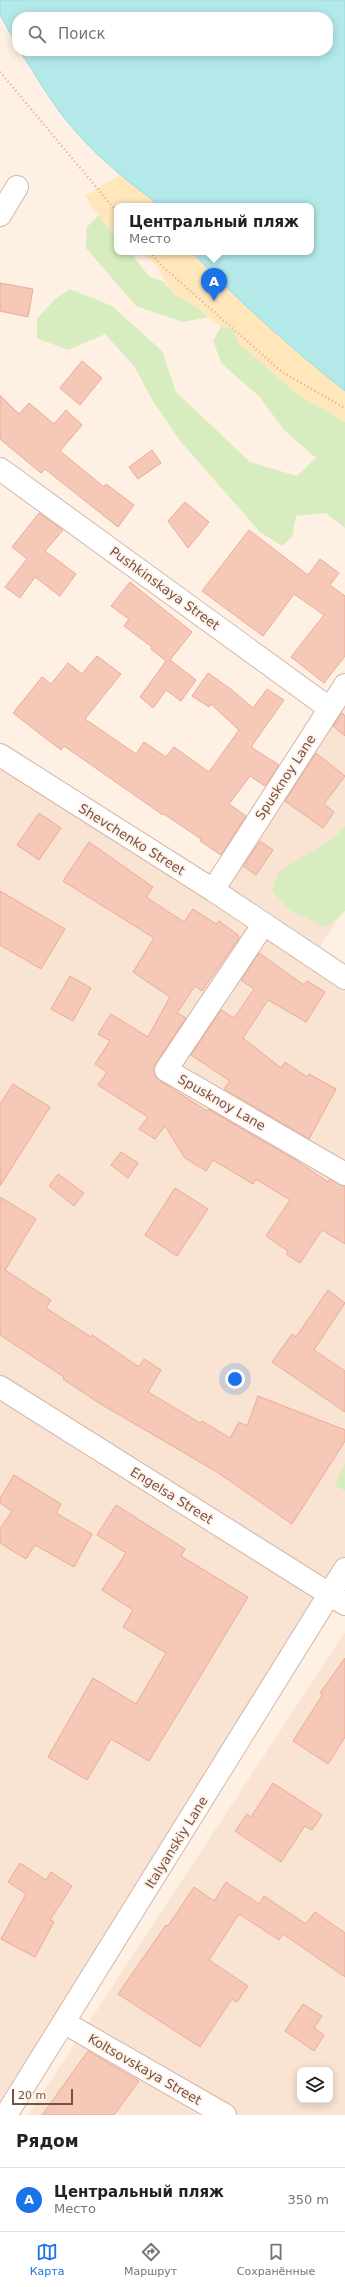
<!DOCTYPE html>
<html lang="ru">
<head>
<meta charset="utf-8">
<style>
  :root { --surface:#fff; --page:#f2f2f2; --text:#222; --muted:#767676; --line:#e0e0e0; --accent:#1a73e8 }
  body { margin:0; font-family:"DejaVu Sans",sans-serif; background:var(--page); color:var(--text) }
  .controls { position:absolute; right:12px; bottom:12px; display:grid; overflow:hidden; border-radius:8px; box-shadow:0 2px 10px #0003 }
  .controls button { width:36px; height:36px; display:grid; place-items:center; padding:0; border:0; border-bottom:1px solid var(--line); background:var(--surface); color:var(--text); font:20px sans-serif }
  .scale { position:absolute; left:12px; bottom:10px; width:61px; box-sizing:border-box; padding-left:4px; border:2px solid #785146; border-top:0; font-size:11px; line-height:14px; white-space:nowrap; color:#785146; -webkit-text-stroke:3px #fff4ea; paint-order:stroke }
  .you { position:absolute; left:235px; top:1379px; width:14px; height:14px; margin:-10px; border:3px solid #fff; border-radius:50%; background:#1a73e8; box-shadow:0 0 0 6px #1a73e833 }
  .badge { display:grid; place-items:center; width:26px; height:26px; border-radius:50%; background:var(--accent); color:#fff; font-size:13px; font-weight:700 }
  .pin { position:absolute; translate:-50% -33px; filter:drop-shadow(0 1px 2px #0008) }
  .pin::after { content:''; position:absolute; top:21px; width:14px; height:12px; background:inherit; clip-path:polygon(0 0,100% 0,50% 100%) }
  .popup { position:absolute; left:114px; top:203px; width:200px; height:52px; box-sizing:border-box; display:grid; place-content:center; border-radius:8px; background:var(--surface); filter:drop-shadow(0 1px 3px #0005); font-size:13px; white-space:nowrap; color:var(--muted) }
  .popup b { font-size:15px; color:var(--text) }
  .popup::after { content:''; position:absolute; left:50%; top:100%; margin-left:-8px; border:8px solid transparent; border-top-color:var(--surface) }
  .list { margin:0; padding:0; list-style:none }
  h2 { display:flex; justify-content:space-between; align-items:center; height:52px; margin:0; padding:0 16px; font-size:17px }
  h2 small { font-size:13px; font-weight:400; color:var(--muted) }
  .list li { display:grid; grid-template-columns:26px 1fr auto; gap:12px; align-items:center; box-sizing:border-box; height:64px; padding:0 16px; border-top:1px solid var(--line) }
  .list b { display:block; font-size:15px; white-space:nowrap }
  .list p { margin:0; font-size:13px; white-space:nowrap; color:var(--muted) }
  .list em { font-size:13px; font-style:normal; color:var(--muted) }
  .icon { flex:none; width:22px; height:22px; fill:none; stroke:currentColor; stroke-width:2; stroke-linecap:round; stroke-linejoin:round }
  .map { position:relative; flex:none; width:345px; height:2115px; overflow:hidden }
  .search { position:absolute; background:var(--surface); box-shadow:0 2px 10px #0003; left:12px; right:12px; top:12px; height:44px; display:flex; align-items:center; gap:10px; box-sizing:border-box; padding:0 14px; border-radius:16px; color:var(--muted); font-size:15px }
  .sheet { height:116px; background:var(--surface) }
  nav { display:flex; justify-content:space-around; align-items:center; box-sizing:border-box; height:56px; border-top:1px solid var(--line); background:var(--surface); font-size:11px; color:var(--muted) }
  nav a { display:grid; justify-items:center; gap:2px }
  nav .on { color:var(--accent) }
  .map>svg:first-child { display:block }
</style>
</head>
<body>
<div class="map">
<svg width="345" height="2115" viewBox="0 0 345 2115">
  <rect width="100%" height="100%" fill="#fef0e2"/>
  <g fill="#f9e3d2" fill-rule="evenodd">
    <path d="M 345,685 L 345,908 L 313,957 L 345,979 L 345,1604 L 329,1594 L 0,2115 L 0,755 L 213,890 Z"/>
    <path d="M 345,1632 L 345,2115 L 28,2115 ZM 300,2070 L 330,2070 L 330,2100 L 300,2100 Z"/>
  </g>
  <g fill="#d7edbf">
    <path d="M 99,215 L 109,230 L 117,237 L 117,252 L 132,252 L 136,260 L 149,276 L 164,282 L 173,294 L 199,308 L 208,317 L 183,322 L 136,306 L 86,248 L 87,227 Z"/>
    <path d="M 70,289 L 112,306 L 162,351 L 176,392 L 250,462 L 297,476 L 316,458 L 284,430 L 259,396 L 222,364 L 213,341 L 221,327 L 233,328 L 239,343 L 296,393 L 345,422 L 345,528 L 326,513 L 296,516 L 292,537 L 282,546 L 260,532 L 181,442 L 153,401 L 134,366 L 105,334 L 68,350 L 37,338 L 37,319 L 55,299 Z"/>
    <path d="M 345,826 L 345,911 L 326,927 L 291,911 L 272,891 L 279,872 L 339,834 Z"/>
    <path d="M 345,1463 L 345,1491 L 335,1485 Z"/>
  </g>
  <g fill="#ffe7bb">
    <path d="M 120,175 L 154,201 L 157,206 L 117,206 L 117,235 L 109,230 L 85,196 Z"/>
    <path d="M 141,252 L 192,252 C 240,302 291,348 345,391 L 345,422 L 296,393 L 239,343 L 233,328 L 221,327 L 199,308 L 173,294 L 157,266 Z"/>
  </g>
  <path fill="#b4e9ea" stroke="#9adbdd" d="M 0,0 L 345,0 L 345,391 C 291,348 239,302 192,252 L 311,252 L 311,206 L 157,206 L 154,201 C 122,177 91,152 66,120 C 49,99 35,74 20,51 L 328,51 L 328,17 L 17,17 L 17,45 L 0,15 Z"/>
  <g fill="#f6c8b7" stroke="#ebab95">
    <path d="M 0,283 L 33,289 L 28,317 L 0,311 Z"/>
    <path d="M 82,361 L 102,378 L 80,405 L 60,388 Z"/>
    <path d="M 0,395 L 19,414 L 29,403 L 54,424 L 66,410 L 82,425 L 60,451 L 104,487 L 106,484 L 134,505 L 118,527 L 45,469 L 41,473 L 0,439 Z"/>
    <path d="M 152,450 L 161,463 L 138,479 L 129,467 Z"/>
    <path d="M 185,502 L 209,522 L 188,548 L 168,521 Z"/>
    <path d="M 39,513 L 63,530 L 45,551 L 76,574 L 60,596 L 35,577 L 20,598 L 5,587 L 27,559 L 12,547 Z"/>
    <path d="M 249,530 L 308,575 L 320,559 L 339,573 L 330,585 L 345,596 L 345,656 L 324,683 L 291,657 L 324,615 L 294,594 L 263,636 L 202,591 Z"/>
    <path d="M 130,582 L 192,632 L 170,660 L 196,680 L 181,701 L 166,690 L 153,708 L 140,697 L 166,661 L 151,649 L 152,647 L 124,626 L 129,619 L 111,606 Z"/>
    <path d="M 97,656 L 121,674 L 85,719 L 136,754 L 144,742 L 166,757 L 174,747 L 209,772 L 239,730 L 211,704 L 209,707 L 192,696 L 208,673 L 232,690 L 253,708 L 267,689 L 284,700 L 251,747 L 279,765 L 265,786 L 250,776 L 229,804 L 246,816 L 221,855 L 200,841 L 201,839 L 164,814 L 163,815 L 64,746 L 61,750 L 13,713 L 42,677 L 51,684 L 68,663 L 82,674 Z"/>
    <path d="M 342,713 L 345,716 L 345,736 L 333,726 Z"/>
    <path d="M 316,753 L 345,776 L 324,804 L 334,812 L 323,828 L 285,801 Z"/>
    <path d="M 39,813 L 61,828 L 39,860 L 17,845 Z"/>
    <path d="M 260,841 L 273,850 L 256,875 L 243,866 Z"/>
    <path d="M 89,842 L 153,887 L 146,897 L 184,922 L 193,909 L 216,924 L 219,921 L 238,935 L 239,938 L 202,991 L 195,986 L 177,1013 L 186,1018 L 156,1063 L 154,1069 L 155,1076 L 160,1081 L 207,1111 L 208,1109 L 297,1161 L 328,1182 L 330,1179 L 345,1186 L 345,1244 L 322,1230 L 300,1263 L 286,1254 L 288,1251 L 266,1236 L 290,1200 L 256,1179 L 253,1184 L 213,1160 L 206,1171 L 185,1158 L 165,1126 L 155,1139 L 139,1129 L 148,1117 L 98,1085 L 107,1072 L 95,1064 L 110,1041 L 98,1034 L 111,1014 L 148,1037 L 170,997 L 133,972 L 154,938 L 63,881 Z"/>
    <path d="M 0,891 L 65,929 L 41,969 L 0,945 Z"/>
    <path d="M 259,953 L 304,985 L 307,981 L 325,992 L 306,1022 L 268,1000 L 243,1038 L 281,1068 L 285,1062 L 307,1077 L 309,1074 L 336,1089 L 309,1139 L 224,1089 L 230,1081 L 191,1055 L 221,1010 L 234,1018 L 254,989 L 241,980 Z"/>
    <path d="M 70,976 L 91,988 L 73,1021 L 51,1009 Z"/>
    <path d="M 13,1084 L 50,1107 L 0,1186 L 0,1104 Z"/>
    <path d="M 121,1152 L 138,1163 L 128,1178 L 111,1165 Z"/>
    <path d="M 58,1174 L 84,1193 L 74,1206 L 49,1186 Z"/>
    <path d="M 175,1188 L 208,1209 L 177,1256 L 145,1235 Z"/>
    <path d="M 0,1197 L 36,1219 L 5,1270 L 51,1300 L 46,1308 L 91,1337 L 92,1335 L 139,1367 L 144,1359 L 161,1370 L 148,1392 L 200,1423 L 202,1421 L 230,1438 L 239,1422 L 247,1426 L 258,1396 L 345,1430 L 345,1441 L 292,1524 L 217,1472 L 99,1403 L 63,1379 L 64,1377 L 0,1335 Z"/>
    <path d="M 328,1290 L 345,1303 L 314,1350 L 345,1371 L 345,1412 L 272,1362 L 292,1334 L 296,1337 Z"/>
    <path d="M 14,1475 L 61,1504 L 56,1513 L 92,1534 L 74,1567 L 35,1545 L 26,1559 L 0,1543 L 0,1529 L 12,1511 L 0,1503 L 0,1498 Z"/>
    <path d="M 116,1505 L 185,1549 L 181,1556 L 248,1597 L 149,1761 L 111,1739 L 87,1780 L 48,1757 L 93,1678 L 136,1704 L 166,1653 L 123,1627 L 133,1610 L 102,1590 L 126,1553 L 97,1535 Z"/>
    <path d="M 345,1658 L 345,1737 L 328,1764 L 293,1741 L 323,1694 L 320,1693 Z"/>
    <path d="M 273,1783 L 322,1815 L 312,1830 L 305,1826 L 281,1862 L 235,1831 L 247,1814 L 251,1817 Z"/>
    <path d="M 20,1863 L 46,1880 L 51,1872 L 72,1886 L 50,1920 L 54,1922 L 35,1957 L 1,1939 L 26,1894 L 8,1882 Z"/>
    <path d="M 226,1882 L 259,1904 L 264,1896 L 306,1924 L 315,1912 L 345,1933 L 345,1977 L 283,1934 L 279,1940 L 239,1914 L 209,1960 L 248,1986 L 237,2002 L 232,1999 L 200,2047 L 118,1994 L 166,1925 L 168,1926 L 194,1887 L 214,1901 Z"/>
    <path d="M 303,2004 L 322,2016 L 314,2028 L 324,2035 L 314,2051 L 285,2031 Z"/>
    <path d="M 88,2051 L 139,2081 L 114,2115 L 42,2115 Z"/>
  </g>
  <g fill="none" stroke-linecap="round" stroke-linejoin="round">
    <defs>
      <g id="minor">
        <path d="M 0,215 L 17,187"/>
        <path d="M 0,469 L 329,708"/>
        <path d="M 0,755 L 213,890 L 345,978"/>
        <path d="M 213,890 L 345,685"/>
        <path d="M 263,925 L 166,1070 L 345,1174"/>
        <path d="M 0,1387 L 345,1604"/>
        <path d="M 65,2023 L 225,2115"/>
        <path d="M 6,2115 L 345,1569"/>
      </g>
    </defs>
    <use href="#minor" stroke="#d3b7aa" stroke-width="24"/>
    <g stroke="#dbab9a" stroke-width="2.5" stroke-dasharray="1 3" stroke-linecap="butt">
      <path d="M 0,72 L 117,212"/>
      <path d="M 150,252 L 161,265 L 282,372 L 345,408"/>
    </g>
    <use href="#minor" stroke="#fff" stroke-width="22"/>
  </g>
  <g text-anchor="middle" stroke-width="4" stroke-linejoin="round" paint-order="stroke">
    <g font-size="13" fill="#785146" stroke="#fff4ea">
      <text transform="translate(165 588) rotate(36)" y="5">Pushkinskaya Street</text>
      <text transform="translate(285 777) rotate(-57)" y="5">Spusknoy Lane</text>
      <text transform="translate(132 839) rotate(32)" y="5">Shevchenko Street</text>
      <text transform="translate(222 1102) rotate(30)" y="5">Spusknoy Lane</text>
      <text transform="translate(172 1495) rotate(32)" y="5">Engelsa Street</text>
      <text transform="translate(176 1842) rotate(-58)" y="5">Italyanskiy Lane</text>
      <text transform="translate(145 2069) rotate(30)" y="5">Koltsovskaya Street</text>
    </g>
  </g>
</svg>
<div class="controls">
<button><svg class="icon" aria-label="layers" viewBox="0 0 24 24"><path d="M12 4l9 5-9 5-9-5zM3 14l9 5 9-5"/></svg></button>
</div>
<div class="scale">20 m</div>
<div class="you"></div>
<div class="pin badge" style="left:214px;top:301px">A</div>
<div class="popup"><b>Центральный пляж</b>Место</div>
<div class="search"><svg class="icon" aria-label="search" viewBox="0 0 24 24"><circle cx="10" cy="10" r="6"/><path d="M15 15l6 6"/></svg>Поиск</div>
</div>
<section class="sheet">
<h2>Рядом<small></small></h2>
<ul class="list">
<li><span class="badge">A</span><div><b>Центральный пляж</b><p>Место</p></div><em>350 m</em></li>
</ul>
</section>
<nav>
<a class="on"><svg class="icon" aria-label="map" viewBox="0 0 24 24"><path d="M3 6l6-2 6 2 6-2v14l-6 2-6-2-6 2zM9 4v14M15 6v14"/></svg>Карта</a>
<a><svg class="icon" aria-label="directions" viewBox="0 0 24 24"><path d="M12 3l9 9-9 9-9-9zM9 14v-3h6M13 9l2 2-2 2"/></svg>Маршрут</a>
<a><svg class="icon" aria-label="saved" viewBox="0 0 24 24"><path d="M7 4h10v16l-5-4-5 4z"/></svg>Сохранённые</a>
</nav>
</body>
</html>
